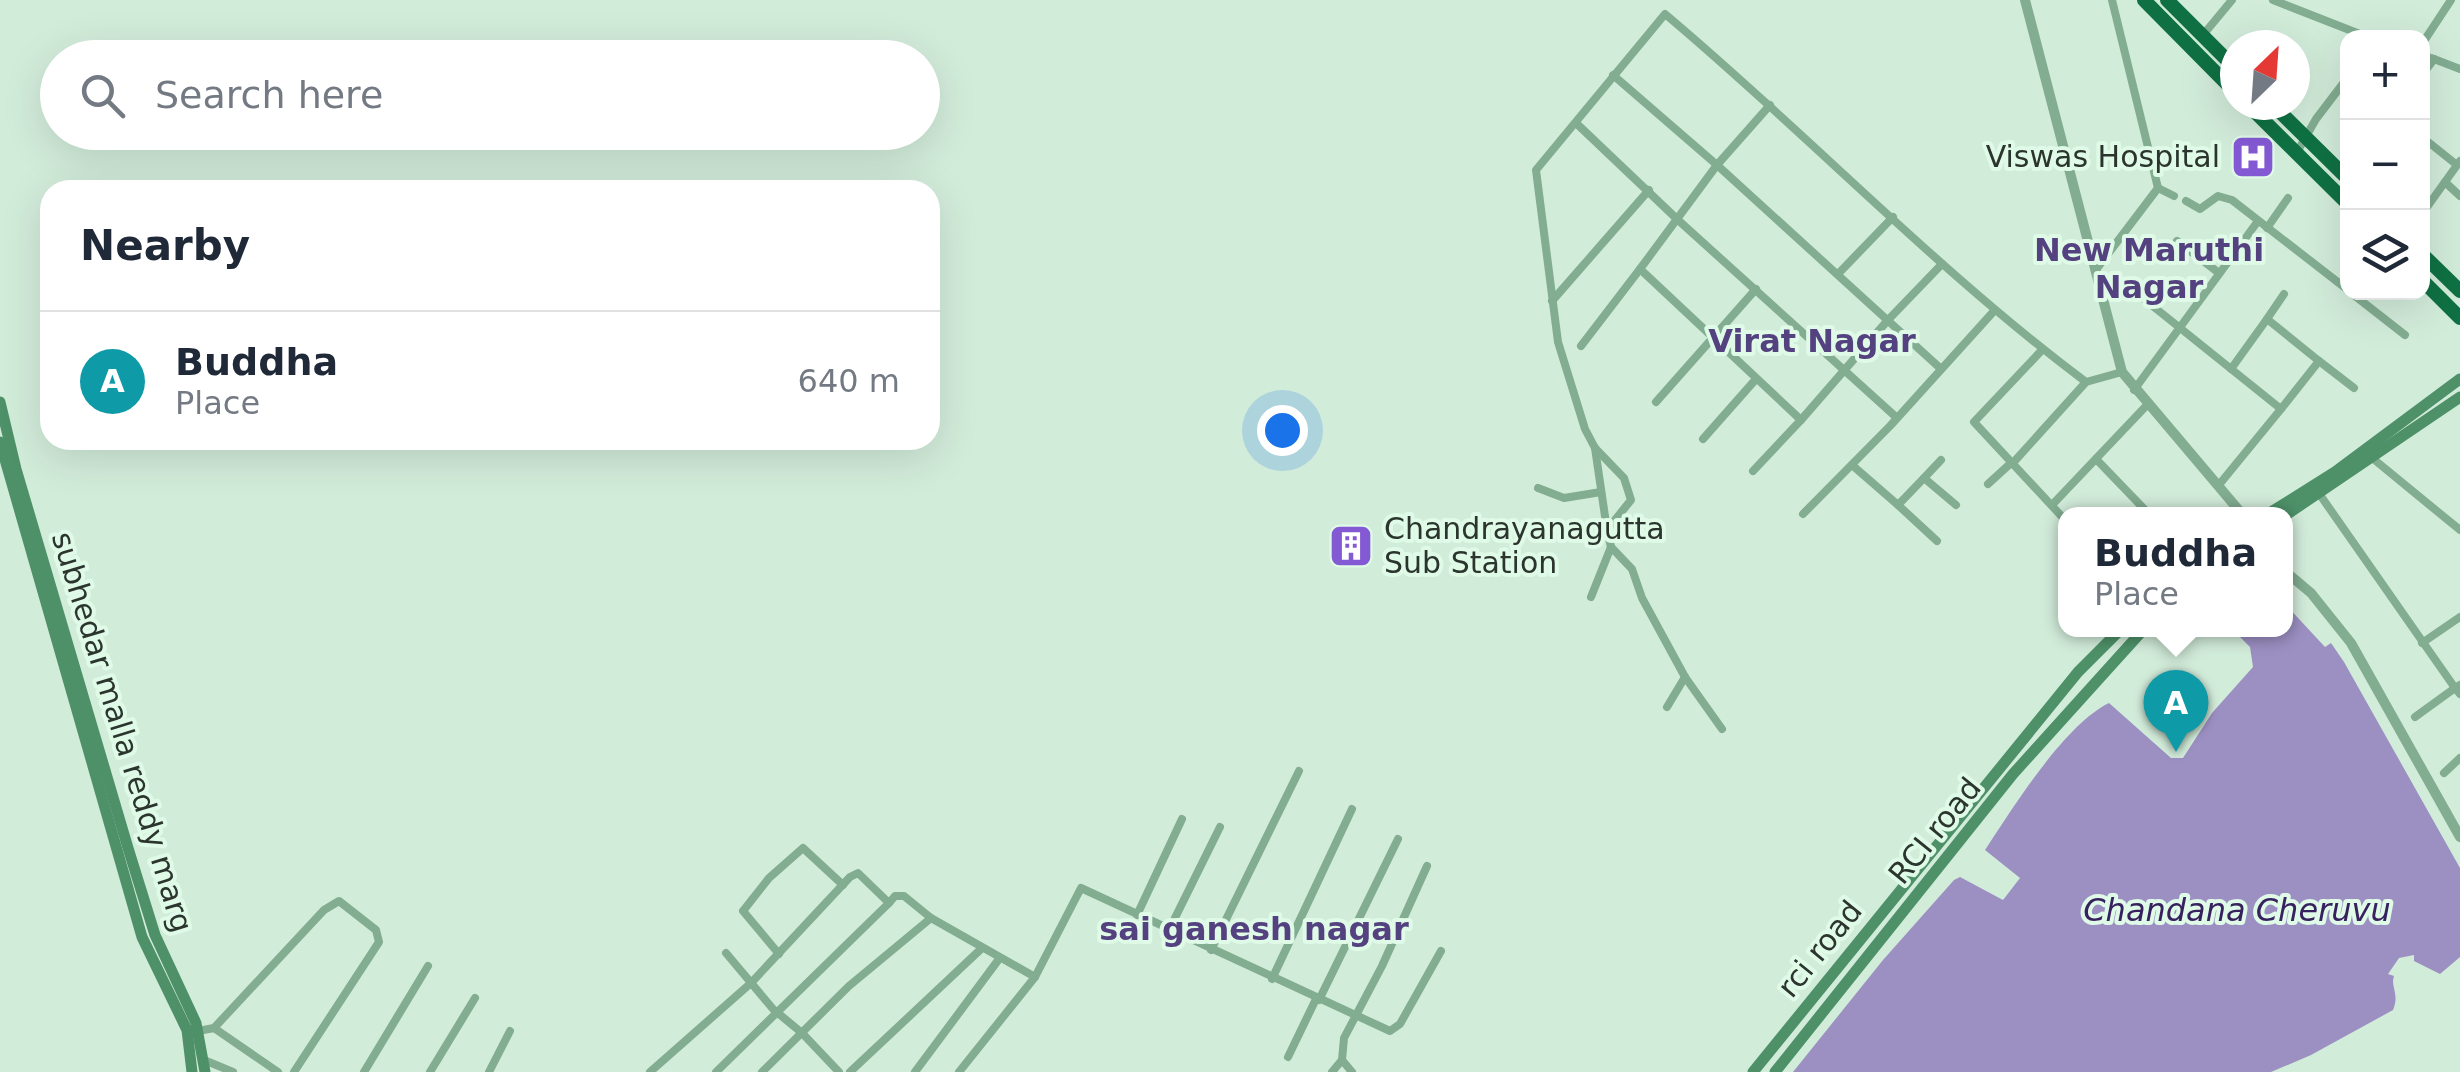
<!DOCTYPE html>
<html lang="en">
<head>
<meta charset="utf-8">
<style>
  :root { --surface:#fff; --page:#f2f2f3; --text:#1f2937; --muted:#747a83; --line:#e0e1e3; --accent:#0b8043 }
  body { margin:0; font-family:"DejaVu Sans",sans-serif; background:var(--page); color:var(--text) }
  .controls { position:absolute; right:30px; top:30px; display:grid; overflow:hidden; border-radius:20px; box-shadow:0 10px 40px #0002 }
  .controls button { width:90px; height:90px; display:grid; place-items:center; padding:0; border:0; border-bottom:2px solid var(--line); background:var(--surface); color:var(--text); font:50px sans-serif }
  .compass { position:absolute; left:2220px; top:30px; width:90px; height:90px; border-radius:50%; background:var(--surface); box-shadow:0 10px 40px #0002; rotate:25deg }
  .you { position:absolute; left:1282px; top:430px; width:35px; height:35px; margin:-25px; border:8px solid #fff; border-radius:50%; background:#1a73e8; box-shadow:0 0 0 15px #1a73e833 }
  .badge { display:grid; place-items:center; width:65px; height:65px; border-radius:50%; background:var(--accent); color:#fff; font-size:32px; font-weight:700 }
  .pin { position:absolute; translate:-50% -82px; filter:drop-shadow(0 2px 5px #0008) }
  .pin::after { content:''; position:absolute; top:52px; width:35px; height:30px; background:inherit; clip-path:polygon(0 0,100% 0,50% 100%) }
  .popup { position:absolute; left:2058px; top:507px; width:235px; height:130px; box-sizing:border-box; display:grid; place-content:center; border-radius:20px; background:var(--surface); filter:drop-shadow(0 2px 8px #0005); font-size:32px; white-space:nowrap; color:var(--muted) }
  .popup b { font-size:38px; color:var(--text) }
  .popup::after { content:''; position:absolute; left:50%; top:100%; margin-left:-20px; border:20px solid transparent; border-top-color:var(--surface) }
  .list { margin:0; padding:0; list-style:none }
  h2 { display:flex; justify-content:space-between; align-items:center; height:130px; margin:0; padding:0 40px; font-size:42px }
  h2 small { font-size:32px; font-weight:400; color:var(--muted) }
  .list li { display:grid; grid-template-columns:65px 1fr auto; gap:30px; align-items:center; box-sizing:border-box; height:140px; padding:0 40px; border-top:2px solid var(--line) }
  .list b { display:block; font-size:38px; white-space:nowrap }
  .list p { margin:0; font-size:32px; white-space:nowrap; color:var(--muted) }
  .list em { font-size:32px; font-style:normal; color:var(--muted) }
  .icon { flex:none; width:55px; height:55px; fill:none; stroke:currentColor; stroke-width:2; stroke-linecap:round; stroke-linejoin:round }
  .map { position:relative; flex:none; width:2460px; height:1072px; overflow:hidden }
  .search { position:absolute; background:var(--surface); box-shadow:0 10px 40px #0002; left:40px; top:40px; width:900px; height:110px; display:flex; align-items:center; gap:25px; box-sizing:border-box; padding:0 35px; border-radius:55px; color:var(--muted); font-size:38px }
  .panel { position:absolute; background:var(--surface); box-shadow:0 10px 40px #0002; left:40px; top:180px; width:900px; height:270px; border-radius:30px }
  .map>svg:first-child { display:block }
</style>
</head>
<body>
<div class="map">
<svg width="2460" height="1072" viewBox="0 0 2460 1072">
  <rect width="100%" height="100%" fill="#d2ecda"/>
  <path fill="#9c8fc2" d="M 2286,605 L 2325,647 L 2331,643 L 2344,662 L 2460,868 L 2460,957 L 2440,974 L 2414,961 L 2414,955 L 2399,958 L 2388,974 L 2394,976 C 2390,987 2400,994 2393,1010 L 2311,1055 L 2271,1072 L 1793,1072 L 1883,960 L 1954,880 L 1960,877 L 2003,900 L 2020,878 L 1985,850 C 2013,808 2064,725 2109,703 L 2171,758 L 2183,758 L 2212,713 L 2253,667 L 2250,647 L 2233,630 L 2286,630 Z"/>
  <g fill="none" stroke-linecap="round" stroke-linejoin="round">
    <g stroke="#82ad91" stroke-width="8">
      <path d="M 2273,0 L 2370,38"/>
      <path d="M 2203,35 L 2232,0"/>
      <path d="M 2422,44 L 2451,0"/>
      <path d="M 2422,55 L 2434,59 L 2422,75"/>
      <path d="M 2434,59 L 2460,69"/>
      <path d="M 1613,75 L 1717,165 L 1940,368"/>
      <path d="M 1576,123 L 1678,220 L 1896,417"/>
      <path d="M 2422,137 L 2457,165"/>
      <path d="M 2296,154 L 2316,119 L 2348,77"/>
      <path d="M 2445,182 L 2460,196"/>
      <path d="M 2158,188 L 2174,196"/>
      <path d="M 2186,201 L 2200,209 L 2218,196 L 2232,200 L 2348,290"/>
      <path d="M 2422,214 L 2460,161"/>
      <path d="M 2267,228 L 2288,198"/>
      <path d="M 2177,241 L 2219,273"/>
      <path d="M 2095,271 L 2158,188 L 2112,0"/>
      <path d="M 1838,274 L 1893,217"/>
      <path d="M 2350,292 L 2405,335"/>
      <path d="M 2139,295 L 2281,409 L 2319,361 L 2354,388"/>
      <path d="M 1552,301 L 1649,190"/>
      <path d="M 2267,319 L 2284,294"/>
      <path d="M 1581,346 L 1640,269"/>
      <path d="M 2042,350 L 1974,422 L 2066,521"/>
      <path d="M 2231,369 L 2267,319 L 2319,361"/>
      <path d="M 2134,390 L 2258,221"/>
      <path d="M 1656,402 L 1756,289"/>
      <path d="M 1801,420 L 1888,320 L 1942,264"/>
      <path d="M 1703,439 L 1756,379"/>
      <path d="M 1595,448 L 1607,530"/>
      <path d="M 2371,457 L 2460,530"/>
      <path d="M 2096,459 L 2149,514"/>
      <path d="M 2012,464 L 2086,382"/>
      <path d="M 1852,465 L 1898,505 L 1924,478 L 1956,505"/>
      <path d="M 1753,471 L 1801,420 L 1640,269 L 1717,165 L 1770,105"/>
      <path d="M 1924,478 L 1941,460"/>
      <path d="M 1988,484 L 2011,463"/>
      <path d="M 2218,486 L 2281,409"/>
      <path d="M 1538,488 L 1564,498 L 1601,492"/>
      <path d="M 2318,492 L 2455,688 L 2460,685"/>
      <path d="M 1898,505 L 1937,541"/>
      <path d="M 2052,505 L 2147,405"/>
      <path d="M 1803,514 L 1890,426 L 1994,311"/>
      <path d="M 1611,547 L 1632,569 L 1642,598 L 1685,677 L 1722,729"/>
      <path d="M 1591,597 L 1611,547 L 1607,530 L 1631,500 L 1624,478 L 1595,448 L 1585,429 L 1558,342 L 1536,170 L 1665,14 C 1808,134 1936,270 2086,382 L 2122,372"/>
      <path d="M 2422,643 L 2460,617"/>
      <path d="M 1667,707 L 1685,677"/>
      <path d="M 2415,717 L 2455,688 L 2460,694"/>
      <path d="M 2444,773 L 2460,758"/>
      <path d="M 1137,915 L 1182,819"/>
      <path d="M 1169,930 L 1220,827"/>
      <path d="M 1211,950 L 1299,771"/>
      <path d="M 726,953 L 773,1009 L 802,1033 L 839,1072"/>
      <path d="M 779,954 L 743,911 L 769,878 L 803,848 L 843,885"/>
      <path d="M 1272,979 L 1352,809"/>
      <path d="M 1319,1000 L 1398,839"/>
      <path d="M 214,1028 L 324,910 L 339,901 L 376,930 L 379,942 L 294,1072"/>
      <path d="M 198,1031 L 214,1028 L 278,1072"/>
      <path d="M 1288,1057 L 1316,999"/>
      <path d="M 204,1060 L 233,1072"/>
      <path d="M 364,1072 L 428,966"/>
      <path d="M 430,1072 L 475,998"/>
      <path d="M 489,1072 L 510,1031"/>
      <path d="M 650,1072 L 751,983 L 850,877 L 858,873 L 889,903 L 895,896 L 904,896 L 931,918 L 1035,977"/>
      <path d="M 716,1072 L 889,903"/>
      <path d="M 762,1072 L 849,986 L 931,918"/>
      <path d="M 850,1072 L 981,949"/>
      <path d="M 915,1072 L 999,959"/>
      <path d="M 959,1072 L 1035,977 L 1081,888 L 1390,1031 L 1400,1024 L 1441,951"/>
      <path d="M 1332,1072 L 1342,1060"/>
      <path d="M 1352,1072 L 1342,1060 L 1344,1038 L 1382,966 L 1427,866"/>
    </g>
    <g stroke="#82ad91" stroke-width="10">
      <path d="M 2025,0 L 2122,372 L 2242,514"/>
      <path d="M 2286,572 L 2311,593 L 2351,643 L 2460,837"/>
    </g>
    <g stroke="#4e9169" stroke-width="11">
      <path d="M 0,402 L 16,469 L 128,848 L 155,935 L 196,1023 L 205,1072"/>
      <path d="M 0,442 L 142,937 L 187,1030 L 192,1072"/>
      <path d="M 2268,514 L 2335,472 L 2460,379"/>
      <path d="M 2286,515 L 2460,397"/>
      <path d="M 1753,1072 L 2078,672 L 2120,630"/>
      <path d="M 1775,1072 L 2013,774 L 2143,630"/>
    </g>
    <g stroke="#0f7143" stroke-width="14">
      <path d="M 2144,0 L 2235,92"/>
      <path d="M 2167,0 L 2235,68"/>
      <path d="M 2248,105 L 2348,204"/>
      <path d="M 2273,105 L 2348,179"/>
      <path d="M 2422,254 L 2460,291"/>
      <path d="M 2422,280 L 2460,318"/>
    </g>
  </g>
  <defs>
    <symbol id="hospital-square" viewBox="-11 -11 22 22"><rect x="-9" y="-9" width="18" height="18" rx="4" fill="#845ad4" stroke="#dffae7"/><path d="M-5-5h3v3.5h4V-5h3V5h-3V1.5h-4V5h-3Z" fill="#fff"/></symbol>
    <symbol id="building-square" viewBox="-11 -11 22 22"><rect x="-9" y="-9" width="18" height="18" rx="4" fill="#845ad4" stroke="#dffae7"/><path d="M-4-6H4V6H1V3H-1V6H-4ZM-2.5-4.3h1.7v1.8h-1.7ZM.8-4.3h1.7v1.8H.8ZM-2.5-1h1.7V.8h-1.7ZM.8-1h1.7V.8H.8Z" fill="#fff"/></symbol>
  </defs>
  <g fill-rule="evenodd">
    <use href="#hospital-square" x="2228" y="132" width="50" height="50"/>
    <use href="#building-square" x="1326" y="521" width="50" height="50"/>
  </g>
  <g text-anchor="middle" stroke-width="8" stroke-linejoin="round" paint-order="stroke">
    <g font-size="30" fill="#2b352e" stroke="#dffae7" text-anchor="end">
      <text x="2220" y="167">Viswas Hospital</text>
      <text x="1384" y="539" text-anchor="start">Chandrayanagutta<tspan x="1384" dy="34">Sub Station</tspan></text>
    </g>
    <g font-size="30" fill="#2b352e" stroke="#dffae7">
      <text transform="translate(122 732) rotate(73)" y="10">subhedar malla reddy marg</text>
      <text transform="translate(1935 831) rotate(-51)" y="10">RCI road</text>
      <text transform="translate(1820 949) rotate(-51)" y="10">rci road</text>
    </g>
    <g font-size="32" font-weight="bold" fill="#54417f" stroke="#dffae7">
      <text x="2149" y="261">New Maruthi<tspan x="2149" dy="37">Nagar</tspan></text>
      <text x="1812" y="352">Virat Nagar</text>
      <text x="1254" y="940">sai ganesh nagar</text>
    </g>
    <g font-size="32" font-style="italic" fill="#37215f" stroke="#dffae7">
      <text x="2237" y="921">Chandana Cheruvu</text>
    </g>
  </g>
</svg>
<div class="controls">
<button>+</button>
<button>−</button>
<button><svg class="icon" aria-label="layers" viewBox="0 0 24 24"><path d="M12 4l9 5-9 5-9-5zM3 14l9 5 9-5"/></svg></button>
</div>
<svg class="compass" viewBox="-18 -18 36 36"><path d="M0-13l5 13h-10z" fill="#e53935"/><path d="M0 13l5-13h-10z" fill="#747a83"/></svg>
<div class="you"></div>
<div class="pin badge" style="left:2176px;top:752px;background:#0f9aa8">A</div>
<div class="popup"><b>Buddha</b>Place</div>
<div class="search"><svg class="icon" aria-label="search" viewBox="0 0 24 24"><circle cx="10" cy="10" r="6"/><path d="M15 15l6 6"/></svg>Search here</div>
<section class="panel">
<h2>Nearby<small></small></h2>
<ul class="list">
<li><span class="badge" style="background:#0f9aa8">A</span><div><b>Buddha</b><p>Place</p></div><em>640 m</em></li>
</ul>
</section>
</div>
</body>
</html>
